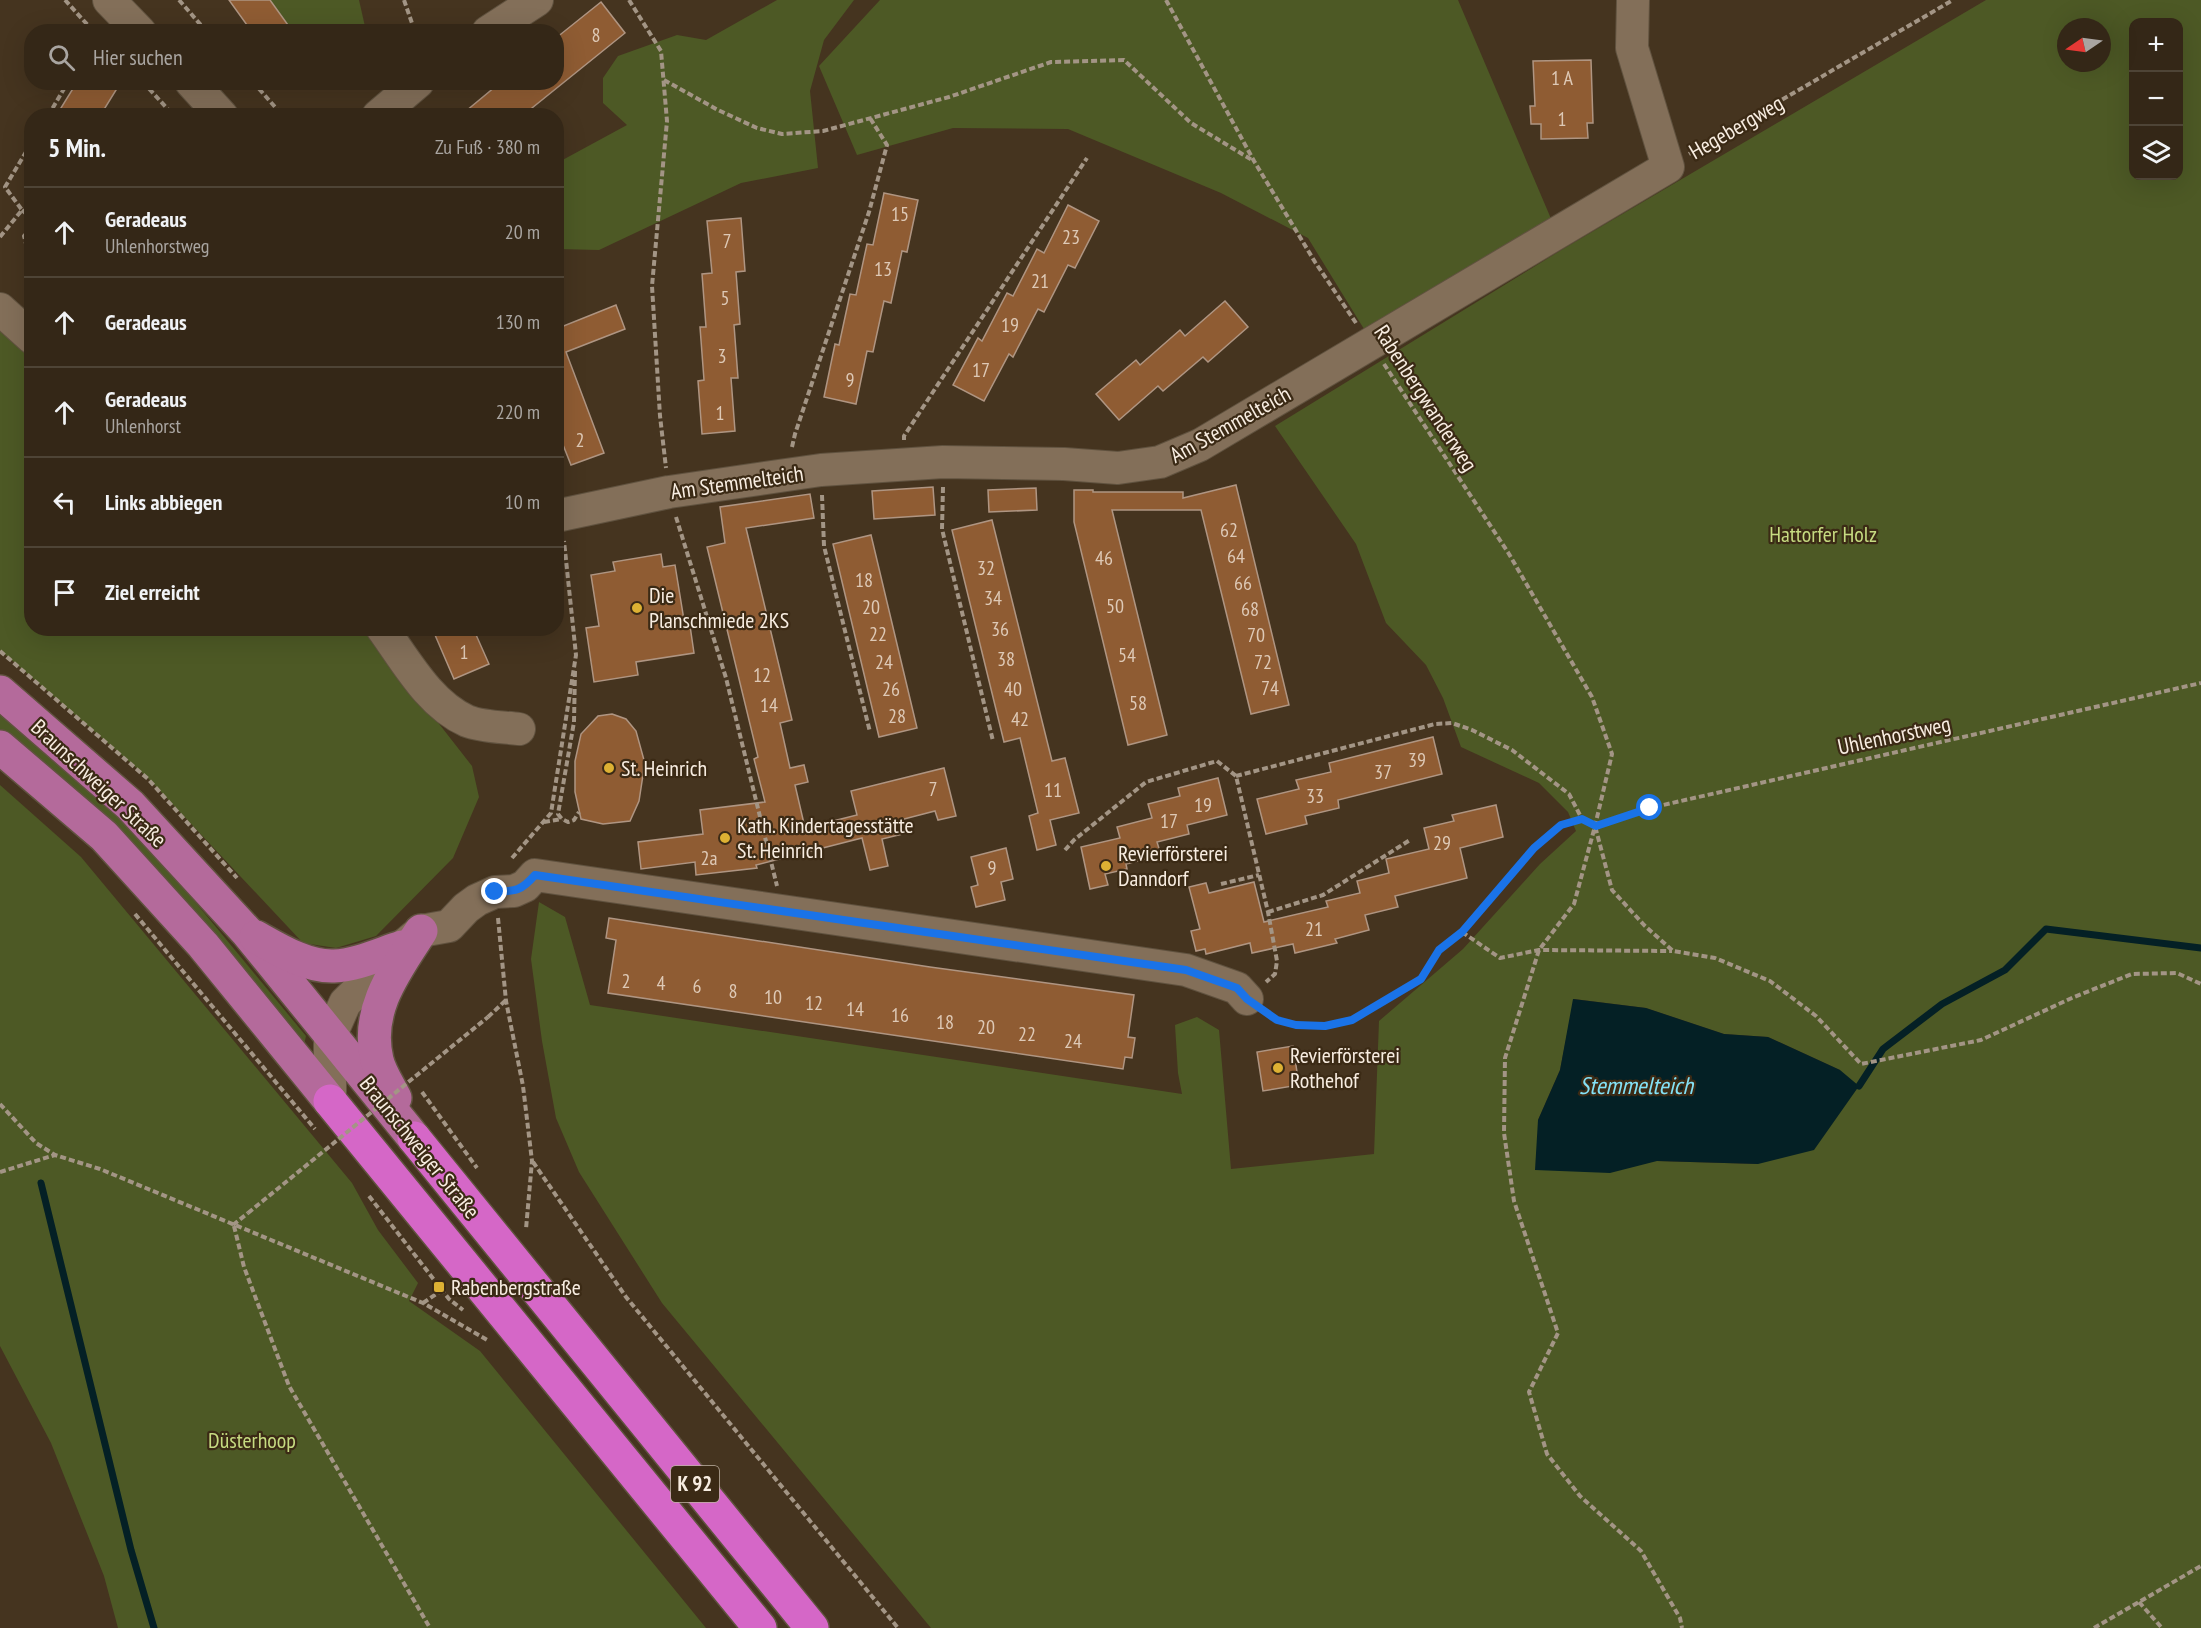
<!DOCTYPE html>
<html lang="de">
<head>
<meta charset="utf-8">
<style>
  :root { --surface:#342717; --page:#3c2f20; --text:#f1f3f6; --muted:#a9a5a1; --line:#4e4436 }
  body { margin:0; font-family:"PT Sans Narrow",sans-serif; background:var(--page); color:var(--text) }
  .controls { position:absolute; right:18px; top:18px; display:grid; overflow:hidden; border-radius:12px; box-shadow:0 6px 24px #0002 }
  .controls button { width:54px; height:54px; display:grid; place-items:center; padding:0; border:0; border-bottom:2px solid var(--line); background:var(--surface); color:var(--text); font:30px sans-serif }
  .compass { position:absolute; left:2057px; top:18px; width:54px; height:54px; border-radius:50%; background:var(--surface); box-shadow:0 6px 24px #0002; rotate:257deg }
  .stop { position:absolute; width:18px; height:18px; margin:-14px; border:4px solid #1a73e8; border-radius:50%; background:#fff }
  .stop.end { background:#1a73e8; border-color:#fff; box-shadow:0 2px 6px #0008 }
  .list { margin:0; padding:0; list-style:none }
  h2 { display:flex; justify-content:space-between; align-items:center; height:78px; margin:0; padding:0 24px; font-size:26px }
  h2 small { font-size:20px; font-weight:400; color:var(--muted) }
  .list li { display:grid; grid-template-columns:39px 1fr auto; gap:18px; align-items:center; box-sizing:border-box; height:90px; padding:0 24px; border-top:2px solid var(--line) }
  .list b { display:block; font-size:22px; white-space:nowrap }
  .list p { margin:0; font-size:20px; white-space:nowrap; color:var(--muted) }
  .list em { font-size:20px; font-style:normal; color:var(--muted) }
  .icon { flex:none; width:33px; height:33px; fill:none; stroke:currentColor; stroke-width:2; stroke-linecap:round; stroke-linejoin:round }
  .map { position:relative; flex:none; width:2201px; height:1628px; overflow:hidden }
  .search { position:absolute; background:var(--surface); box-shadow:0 6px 24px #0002; left:24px; top:24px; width:540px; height:66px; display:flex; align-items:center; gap:15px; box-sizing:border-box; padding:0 21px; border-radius:24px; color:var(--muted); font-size:22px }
  .panel { position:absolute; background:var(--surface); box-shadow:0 6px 24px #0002; left:24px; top:108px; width:540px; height:528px; border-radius:24px }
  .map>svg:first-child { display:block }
</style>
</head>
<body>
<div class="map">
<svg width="2201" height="1628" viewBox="0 0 2201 1628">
  <rect width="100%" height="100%" fill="#45341f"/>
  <g fill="#4d5925" fill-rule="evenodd">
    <path d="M 270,0 L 359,0 L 366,31 L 293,31 Z"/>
    <path d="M 777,0 L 854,0 L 824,40 L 810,91 L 818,168 L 741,183 L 599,250 L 557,249 L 557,163 L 627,125 L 603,103 L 603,78 L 618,56 L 677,35 L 706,40 Z"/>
    <path d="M 880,0 L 1458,0 L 1552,221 L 1364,329 L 1308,238 L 1221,193 L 1068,129 L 953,128 L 857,155 L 819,66 Z"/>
    <path d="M 1986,0 L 2201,0 L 2201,1628 L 931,1628 L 662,1303 L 579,1172 L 556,1118 L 542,1041 L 531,959 L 539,902 L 565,917 L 590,1005 L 1182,1094 L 1178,1073 L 1175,1025 L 1197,1017 L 1219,1030 L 1231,1169 L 1374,1154 L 1379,1021 L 1463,949 L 1540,864 L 1576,831 L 1568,812 L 1539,783 L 1461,747 L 1443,698 L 1426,665 L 1386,623 L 1356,544 L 1275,426 L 1563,249 ZM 2134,22 L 2178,22 L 2178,176 L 2134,176 ZM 2066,27 L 2102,27 L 2102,63 L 2066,63 ZM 1574,999 L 1646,1008 L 1724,1034 L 1768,1037 L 1840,1070 L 1758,1164 L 1657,1161 L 1538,1120 L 1560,1070 Z"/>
    <path d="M 0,331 L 31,357 L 32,628 L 365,629 L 472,766 L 479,797 L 453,858 L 376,936 L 336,948 L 303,943 L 147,777 L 0,650 Z"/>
    <path d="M 0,709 L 125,817 L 306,1036 L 302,1054 L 116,828 L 0,729 Z"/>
    <path d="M 0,785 L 81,857 L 352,1183 L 378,1230 L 418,1283 L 409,1301 L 480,1351 L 706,1628 L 118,1628 L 104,1576 L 51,1443 L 0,1346 Z"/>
  </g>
  <path fill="#042025" d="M 1573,999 L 1646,1008 L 1724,1034 L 1768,1037 L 1840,1070 L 1859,1086 L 1814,1150 L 1758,1164 L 1657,1161 L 1610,1173 L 1535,1170 L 1538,1120 L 1560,1070 Z"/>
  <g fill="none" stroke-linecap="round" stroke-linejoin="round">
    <g stroke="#042025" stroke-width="7">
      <path d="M 1859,1086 L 1883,1049 L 1942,1004 L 2005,970 L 2046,929 L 2201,948"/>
      <path d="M 41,1183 L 131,1550 L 154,1628"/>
    </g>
  </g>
  <g fill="#8f5c33" stroke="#af9582" stroke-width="1.5">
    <path d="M 229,0 L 270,0 L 293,32 L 252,32 Z"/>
    <path d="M 601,2 L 625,33 L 522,116 L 460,116 L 501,82 L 556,82 L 556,38 Z"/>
    <path d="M 1591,60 L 1593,123 L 1587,123 L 1588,138 L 1541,139 L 1541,124 L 1531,124 L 1530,106 L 1535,106 L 1533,61 Z"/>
    <path d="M 77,82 L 121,82 L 100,116 L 56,116 Z"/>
    <path d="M 884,193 L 918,200 L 907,252 L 902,251 L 891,303 L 884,301 L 873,352 L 867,351 L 856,404 L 824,397 L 835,344 L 839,345 L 850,294 L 856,295 L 867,244 L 873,245 Z"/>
    <path d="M 1068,205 L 1099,221 L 1075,268 L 1068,265 L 1044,312 L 1038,309 L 1013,357 L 1009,354 L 984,401 L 953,385 L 978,338 L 982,341 L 1007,293 L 1013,296 L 1037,249 L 1044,253 Z"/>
    <path d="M 741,218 L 745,271 L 736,272 L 740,324 L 734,325 L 738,378 L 731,378 L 735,431 L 702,434 L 698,381 L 704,380 L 700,327 L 706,327 L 702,274 L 712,273 L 707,221 Z"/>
    <path d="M 1225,301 L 1248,327 L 1208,362 L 1203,357 L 1163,391 L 1158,386 L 1119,420 L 1096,394 L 1136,360 L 1140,365 L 1180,330 L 1185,336 Z"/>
    <path d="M 616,305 L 625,329 L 566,352 L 604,453 L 571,465 L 556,427 L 556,329 Z"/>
    <path d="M 1236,485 L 1289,705 L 1251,714 L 1201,510 L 1112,510 L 1167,735 L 1128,745 L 1074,522 L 1074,490 L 1093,490 L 1093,492 L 1183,492 L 1183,498 Z"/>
    <path d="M 933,487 L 935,515 L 874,519 L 872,491 Z"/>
    <path d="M 1036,488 L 1037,510 L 989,512 L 988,490 Z"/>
    <path d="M 810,494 L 814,518 L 746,528 L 792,720 L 780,723 L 790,768 L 804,765 L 808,782 L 795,785 L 805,828 L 857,815 L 851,791 L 944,768 L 956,816 L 938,820 L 935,811 L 904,819 L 907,833 L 882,839 L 888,866 L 870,870 L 862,838 L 756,865 L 757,868 L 696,875 L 695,862 L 641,869 L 638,842 L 703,834 L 700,810 L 765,802 L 754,759 L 758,757 L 707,547 L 725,543 L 720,507 Z"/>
    <path d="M 992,520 L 1052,761 L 1065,758 L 1079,813 L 1050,820 L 1056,845 L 1037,850 L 1029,816 L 1038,813 L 1020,738 L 1004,742 L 952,530 Z"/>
    <path d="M 871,535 L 917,728 L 879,737 L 833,544 Z"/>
    <path d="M 661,554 L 663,567 L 675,565 L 684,620 L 689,619 L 694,653 L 636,662 L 638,675 L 594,682 L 586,628 L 599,626 L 591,575 L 615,571 L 613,562 Z"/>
    <path d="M 432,628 L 473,628 L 489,664 L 454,679 Z"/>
    <path d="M 612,714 L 626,719 L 636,731 L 644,760 L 643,775 L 639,801 L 630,821 L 603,824 L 581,819 L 575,792 L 575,761 L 581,734 L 598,716 Z"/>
    <path d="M 1433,737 L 1442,774 L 1338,800 L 1339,808 L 1305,816 L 1307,824 L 1266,834 L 1257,799 L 1299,789 L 1296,780 L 1331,772 L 1329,763 Z"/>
    <path d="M 1218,778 L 1227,815 L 1187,825 L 1189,834 L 1157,842 L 1161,855 L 1126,864 L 1127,869 L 1105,874 L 1108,885 L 1090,889 L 1081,847 L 1120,838 L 1117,827 L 1152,818 L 1148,804 L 1180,796 L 1178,788 Z"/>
    <path d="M 1496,805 L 1503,837 L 1460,848 L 1467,878 L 1395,896 L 1398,907 L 1365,915 L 1369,930 L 1335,939 L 1337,943 L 1295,953 L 1293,944 L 1252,953 L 1250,943 L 1206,954 L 1205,949 L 1196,951 L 1191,931 L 1200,929 L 1189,887 L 1206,883 L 1209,893 L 1254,882 L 1264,922 L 1328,907 L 1326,901 L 1360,893 L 1357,881 L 1389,873 L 1386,859 L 1429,849 L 1424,828 L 1454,821 L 1452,815 Z"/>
    <path d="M 1006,848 L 1013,879 L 1001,882 L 1005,900 L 976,907 L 971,887 L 978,885 L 971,857 Z"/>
    <path d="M 609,918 L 930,967 L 1134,995 L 1128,1037 L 1135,1038 L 1132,1058 L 1125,1057 L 1123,1069 L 608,993 L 616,940 L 606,938 Z"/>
    <path d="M 1293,1046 L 1299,1085 L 1263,1091 L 1257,1052 Z"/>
  </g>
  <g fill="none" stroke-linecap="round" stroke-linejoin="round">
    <defs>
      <g id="minor">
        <path d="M 109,0 L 140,32"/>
        <path d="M 488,32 L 537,0"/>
        <path d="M 191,82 L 222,116"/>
        <path d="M 378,116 L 418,82"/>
        <path d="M 0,309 L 32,338"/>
        <path d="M 556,516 L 669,492 L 821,470 L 943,462 L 1064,464 L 1118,468 L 1160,462 L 1200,445 L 1668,167 L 1632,48 L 1633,0"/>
        <path d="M 382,628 C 406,661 429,704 467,721 C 482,727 503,727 519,729"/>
        <path d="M 330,1101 L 330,1037 L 345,1003 L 402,947 L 421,931 L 449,926 L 466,908 L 477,900 L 495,892 L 514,891 L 525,886 L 535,875 L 1186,970 L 1237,988 L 1247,999"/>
      </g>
      <g id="major">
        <path d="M 0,692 L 130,805 L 247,932 L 414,1138"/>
        <path d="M 0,747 L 104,836 L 203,945 L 330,1101"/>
        <path d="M 256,937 C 279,950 307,967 334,966 C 357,965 380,954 402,947"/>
        <path d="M 395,1098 C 389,1086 380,1073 377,1060 C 365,1010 395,971 421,931"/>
      </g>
      <g id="highway">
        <path d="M 330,1101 L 760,1628"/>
        <path d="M 414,1138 L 812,1628"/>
      </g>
    </defs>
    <use href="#minor" stroke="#60523f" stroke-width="34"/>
    <use href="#major" stroke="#60523f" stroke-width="36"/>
    <use href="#highway" stroke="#60523f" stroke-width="36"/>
    <g stroke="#a39585" stroke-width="4" stroke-dasharray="6 3" stroke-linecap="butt">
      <path d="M 65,0 L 94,32"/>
      <path d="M 179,0 L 207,32"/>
      <path d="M 404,0 L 415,32"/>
      <path d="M 629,0 L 661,51 L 667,121 L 652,286 L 660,416 L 666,468"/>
      <path d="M 1166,0 L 1254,161 L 1315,262 L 1356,323"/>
      <path d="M 664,80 L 718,110 L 757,128 L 782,134 L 823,131 L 949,97 L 1051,62 L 1124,60 L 1191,123 L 1252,160"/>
      <path d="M 143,82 L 174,116"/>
      <path d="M 253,82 L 283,116"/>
      <path d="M 48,116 L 68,82"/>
      <path d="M 1689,154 L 1953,0"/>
      <path d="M 22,210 L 32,219"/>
      <path d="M 32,227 L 24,236 L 32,267"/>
      <path d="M 0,237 L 22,210 L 5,187 L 32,142"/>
      <path d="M 1384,364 L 1509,554 L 1592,697 L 1612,754 L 1595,826 L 1574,904 L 1539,950 L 1505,1058 L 1504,1133 L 1514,1201 L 1558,1333 L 1529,1392 L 1547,1454 L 1580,1496 L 1641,1551 L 1680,1618 L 1682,1628"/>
      <path d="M 904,440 L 904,436 L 1087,158"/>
      <path d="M 792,447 L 795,434 L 869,212 L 887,145 L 870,118"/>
      <path d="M 943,487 L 942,529 L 993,741"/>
      <path d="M 822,495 L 824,546 L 870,732"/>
      <path d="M 676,517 L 726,678 L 777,886"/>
      <path d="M 0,651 L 148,779 L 237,878"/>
      <path d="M 575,671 L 574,722 L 558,814 L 562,819 L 568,822 L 574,820 L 579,812"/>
      <path d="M 1236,776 L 1435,724 L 1452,723 L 1472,730 L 1512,750 L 1569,794 L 1582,819 L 1595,826 L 1612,890 L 1644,925 L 1673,951 L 1715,958 L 1770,981 L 1816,1016 L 1861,1064 L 1981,1040 L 2074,997 L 2132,974 L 2177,973 L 2201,984"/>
      <path d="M 544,822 L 562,819"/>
      <path d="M 1595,826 L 1650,808 L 2201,683"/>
      <path d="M 1065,850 L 1074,840 L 1146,782 L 1217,761 L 1236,776 L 1268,912 L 1277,961 L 1275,974 L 1266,982"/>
      <path d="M 512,858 L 551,813 L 576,655 L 564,541"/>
      <path d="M 1221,884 L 1259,875"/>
      <path d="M 1268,912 L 1323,895 L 1410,840"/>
      <path d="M 135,914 L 315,1129"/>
      <path d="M 498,918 L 506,1001 L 523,1086 L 532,1161 L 526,1229"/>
      <path d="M 1462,932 L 1500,958 L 1539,950 L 1672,951"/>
      <path d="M 1266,1013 L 1277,1020 L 1296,1025 L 1325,1026 L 1352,1020 L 1379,1005 L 1421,979 L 1439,950 L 1462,932 L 1534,848 L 1561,825 L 1582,819"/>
      <path d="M 488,1017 L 505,1001"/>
      <path d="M 422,1092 L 477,1168"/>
      <path d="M 0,1104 L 36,1143 L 55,1155 L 100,1169 L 423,1303 L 489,1341"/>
      <path d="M 533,1162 L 626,1297 L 898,1628"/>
      <path d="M 0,1172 L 55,1155"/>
      <path d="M 369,1196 L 449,1299 L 463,1310"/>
      <path d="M 233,1225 L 248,1213"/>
      <path d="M 234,1226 L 244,1267 L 289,1386 L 430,1628"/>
      <path d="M 423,1303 L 442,1290"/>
      <path d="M 2139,1602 L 2162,1628"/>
      <path d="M 2094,1628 L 2201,1566"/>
    </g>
    <use href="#minor" stroke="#836f59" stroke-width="32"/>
    <use href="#major" stroke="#b46a9b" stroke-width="33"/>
    <use href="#highway" stroke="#d567c7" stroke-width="33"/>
    <path stroke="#a39585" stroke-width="4" stroke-dasharray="6 3" stroke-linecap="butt" d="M 248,1213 L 488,1017"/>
  </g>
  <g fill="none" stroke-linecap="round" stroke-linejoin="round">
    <path stroke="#1a73e8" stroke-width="8" d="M 495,892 C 516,891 521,891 535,875 L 1186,970 L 1237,988 L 1247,999 L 1277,1020 L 1296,1025 L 1325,1026 L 1352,1020 L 1421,979 L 1439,950 L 1462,932 L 1534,848 L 1561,825 L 1582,819 L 1596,826 L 1650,808"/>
  </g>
  <g fill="#ddb133" stroke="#3b2a15" stroke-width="2">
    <circle cx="637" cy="608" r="6"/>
    <circle cx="609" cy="768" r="6"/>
    <circle cx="725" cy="838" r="6"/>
    <circle cx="1106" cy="866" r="6"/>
    <circle cx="1278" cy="1068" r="6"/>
    <rect x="433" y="1281" width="12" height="12" rx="3"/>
  </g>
  <g text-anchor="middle" stroke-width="4.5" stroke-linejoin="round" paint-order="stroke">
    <g font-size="20" fill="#dec9b6">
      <text x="596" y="42">8</text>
      <text x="1562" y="85">1 A</text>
      <text x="1562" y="126">1</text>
      <text x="900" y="221">15</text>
      <text x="1071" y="244">23</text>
      <text x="727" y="248">7</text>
      <text x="883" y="276">13</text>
      <text x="1040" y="288">21</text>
      <text x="725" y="305">5</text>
      <text x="1010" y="332">19</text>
      <text x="722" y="363">3</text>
      <text x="981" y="377">17</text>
      <text x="850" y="387">9</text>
      <text x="720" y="420">1</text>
      <text x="580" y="447">2</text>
      <text x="1229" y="537">62</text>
      <text x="1236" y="563">64</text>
      <text x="1104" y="565">46</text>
      <text x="986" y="575">32</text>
      <text x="864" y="587">18</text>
      <text x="1243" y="590">66</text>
      <text x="993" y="605">34</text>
      <text x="1115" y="613">50</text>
      <text x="871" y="614">20</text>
      <text x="1250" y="616">68</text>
      <text x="1000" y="636">36</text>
      <text x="878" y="641">22</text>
      <text x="1256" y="642">70</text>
      <text x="464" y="659">1</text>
      <text x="1127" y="662">54</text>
      <text x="1006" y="666">38</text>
      <text x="884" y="669">24</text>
      <text x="1263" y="669">72</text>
      <text x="762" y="682">12</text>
      <text x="1270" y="695">74</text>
      <text x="891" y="696">26</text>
      <text x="1013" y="696">40</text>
      <text x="1138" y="710">58</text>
      <text x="769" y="712">14</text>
      <text x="897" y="723">28</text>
      <text x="1020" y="726">42</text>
      <text x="1417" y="767">39</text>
      <text x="1383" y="779">37</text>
      <text x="933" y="796">7</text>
      <text x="1053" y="797">11</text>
      <text x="1315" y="803">33</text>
      <text x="1203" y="812">19</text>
      <text x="1169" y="828">17</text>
      <text x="1442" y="850">29</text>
      <text x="709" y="865">2a</text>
      <text x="992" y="875">9</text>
      <text x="1314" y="936">21</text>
      <text x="626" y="988">2</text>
      <text x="661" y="990">4</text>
      <text x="697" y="993">6</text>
      <text x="733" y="998">8</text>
      <text x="773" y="1004">10</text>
      <text x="814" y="1010">12</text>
      <text x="855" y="1016">14</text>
      <text x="900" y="1022">16</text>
      <text x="945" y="1029">18</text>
      <text x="986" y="1034">20</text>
      <text x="1027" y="1041">22</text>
      <text x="1073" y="1048">24</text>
    </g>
    <rect fill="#3b2a15" stroke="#bfb2a4" stroke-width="1.5" x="671" y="1466" width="48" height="36" rx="4.5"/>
    <g font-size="21" font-weight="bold" fill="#f8ede1">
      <text x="695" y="1491">K 92</text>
    </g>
    <g font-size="22" fill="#f8ede1" stroke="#3b2a15">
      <text transform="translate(1736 127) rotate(-30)" y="8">Hegebergweg</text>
      <text transform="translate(1426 398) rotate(57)" y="8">Rabenbergwanderweg</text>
      <text transform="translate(1230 424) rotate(-29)" y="8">Am Stemmelteich</text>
      <text transform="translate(737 482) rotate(-8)" y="8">Am Stemmelteich</text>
      <text transform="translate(1894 735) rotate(-12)" y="8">Uhlenhorstweg</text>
      <text transform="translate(99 783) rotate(43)" y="8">Braunschweiger Straße</text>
      <text transform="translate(420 1147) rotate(51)" y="8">Braunschweiger Straße</text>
    </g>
    <g font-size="22" fill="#c6db81" stroke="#3b2a15">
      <text x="1823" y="542">Hattorfer Holz</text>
      <text x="252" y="1448">Düsterhoop</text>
    </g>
    <g font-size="22" fill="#f8ede1" stroke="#3b2a15" text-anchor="start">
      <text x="649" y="603">Die<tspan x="649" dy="25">Planschmiede 2KS</tspan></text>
      <text x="621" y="776">St. Heinrich</text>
      <text x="737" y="833">Kath. Kindertagesstätte<tspan x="737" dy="25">St. Heinrich</tspan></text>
      <text x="1118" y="861">Revierförsterei<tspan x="1118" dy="25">Danndorf</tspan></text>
      <text x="1290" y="1063">Revierförsterei<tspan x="1290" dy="25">Rothehof</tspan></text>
      <text x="451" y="1295">Rabenbergstraße</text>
    </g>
    <g font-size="24" font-style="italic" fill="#83e1f6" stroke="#3b2a15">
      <text x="1636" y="1094">Stemmelteich</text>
    </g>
  </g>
</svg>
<div class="controls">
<button>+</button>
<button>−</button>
<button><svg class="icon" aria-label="layers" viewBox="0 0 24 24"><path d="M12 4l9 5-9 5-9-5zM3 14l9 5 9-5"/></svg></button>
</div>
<svg class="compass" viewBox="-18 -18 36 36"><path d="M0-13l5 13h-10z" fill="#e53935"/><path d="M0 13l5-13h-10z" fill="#a9a5a1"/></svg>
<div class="stop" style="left:1650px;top:808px"></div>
<div class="stop end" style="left:495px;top:892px"></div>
<div class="search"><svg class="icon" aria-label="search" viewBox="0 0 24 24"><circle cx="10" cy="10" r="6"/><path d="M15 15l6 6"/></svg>Hier suchen</div>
<section class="panel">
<h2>5 Min.<small>Zu Fuß · 380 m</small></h2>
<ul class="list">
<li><svg class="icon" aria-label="ahead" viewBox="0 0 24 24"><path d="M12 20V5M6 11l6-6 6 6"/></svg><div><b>Geradeaus</b><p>Uhlenhorstweg</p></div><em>20 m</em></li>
<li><svg class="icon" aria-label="ahead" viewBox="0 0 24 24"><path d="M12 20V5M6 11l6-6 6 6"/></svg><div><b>Geradeaus</b></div><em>130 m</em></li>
<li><svg class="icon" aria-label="ahead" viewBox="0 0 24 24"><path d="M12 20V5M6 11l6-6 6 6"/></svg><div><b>Geradeaus</b><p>Uhlenhorst</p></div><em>220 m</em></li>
<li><svg class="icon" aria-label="left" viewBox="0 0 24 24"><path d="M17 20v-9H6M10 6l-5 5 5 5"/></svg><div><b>Links abbiegen</b></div><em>10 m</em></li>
<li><svg class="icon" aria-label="arrive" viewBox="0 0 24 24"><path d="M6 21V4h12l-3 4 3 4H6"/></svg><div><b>Ziel erreicht</b></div></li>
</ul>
</section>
</div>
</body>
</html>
